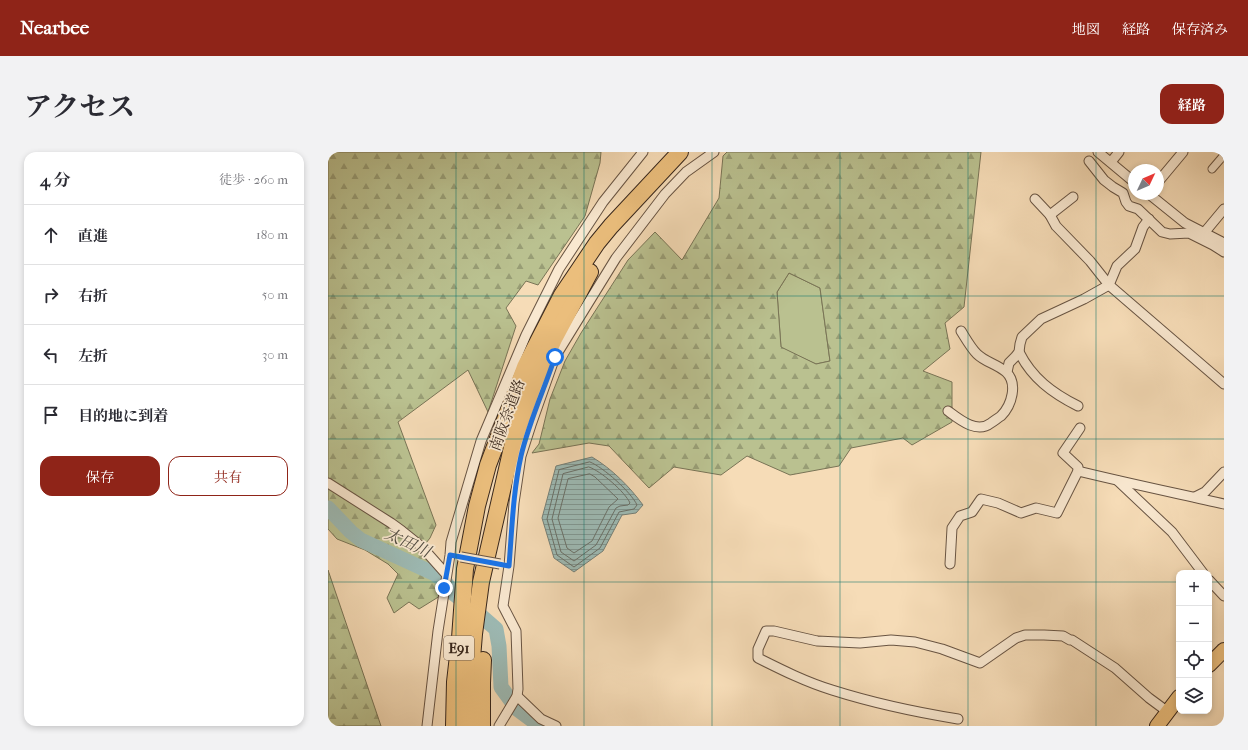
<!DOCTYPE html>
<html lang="ja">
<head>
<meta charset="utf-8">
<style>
  :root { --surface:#fff; --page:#f2f2f3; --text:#2b2b33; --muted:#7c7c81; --line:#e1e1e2; --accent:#8f2418 }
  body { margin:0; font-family:"IM FELL French Canon","Noto Serif JP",serif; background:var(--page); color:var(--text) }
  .controls { position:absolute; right:12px; bottom:12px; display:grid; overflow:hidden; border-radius:8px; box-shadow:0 2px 6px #0003 }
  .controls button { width:36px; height:36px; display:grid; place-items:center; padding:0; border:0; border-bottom:1px solid var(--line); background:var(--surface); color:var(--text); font:20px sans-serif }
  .compass { position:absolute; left:800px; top:12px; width:36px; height:36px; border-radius:50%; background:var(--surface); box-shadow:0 2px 6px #0003; rotate:46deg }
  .stop { position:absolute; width:12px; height:12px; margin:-9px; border:3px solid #1a73e8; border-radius:50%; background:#fff }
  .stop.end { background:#1a73e8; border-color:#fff; box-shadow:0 1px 4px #0008 }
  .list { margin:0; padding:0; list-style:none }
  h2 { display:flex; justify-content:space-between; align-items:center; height:52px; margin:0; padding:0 16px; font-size:17px }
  h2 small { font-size:13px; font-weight:400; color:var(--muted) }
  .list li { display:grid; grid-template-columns:26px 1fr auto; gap:12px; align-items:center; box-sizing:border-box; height:60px; padding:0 16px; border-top:1px solid var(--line) }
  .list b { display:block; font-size:15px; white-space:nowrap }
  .list em { font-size:13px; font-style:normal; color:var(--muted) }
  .actions { display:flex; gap:8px; padding:12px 16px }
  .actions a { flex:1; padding:9px 0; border:1px solid var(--accent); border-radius:12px; text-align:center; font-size:14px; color:var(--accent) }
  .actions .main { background:var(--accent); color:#fff }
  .icon { flex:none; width:22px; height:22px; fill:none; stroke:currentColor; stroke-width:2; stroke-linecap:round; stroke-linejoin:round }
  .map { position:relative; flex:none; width:896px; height:574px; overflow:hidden; border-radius:12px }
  header { display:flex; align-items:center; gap:24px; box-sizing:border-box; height:56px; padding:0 20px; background:var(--accent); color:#fff }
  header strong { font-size:19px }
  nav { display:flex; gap:22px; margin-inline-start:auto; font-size:14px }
  .intro { display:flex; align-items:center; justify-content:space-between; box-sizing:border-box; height:96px; padding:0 24px }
  h1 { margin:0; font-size:28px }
  .button { padding:10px 18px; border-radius:12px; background:var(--accent); color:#fff; font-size:14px; font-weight:700 }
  main { display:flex; gap:24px; padding:0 24px }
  aside { flex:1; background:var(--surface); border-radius:12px; box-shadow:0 2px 6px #0003 }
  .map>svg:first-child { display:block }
</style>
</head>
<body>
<header>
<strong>Nearbee</strong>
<nav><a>地図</a><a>経路</a><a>保存済み</a></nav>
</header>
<div class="intro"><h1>アクセス</h1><a class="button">経路</a></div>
<main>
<aside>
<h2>4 分<small>徒歩 · 260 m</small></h2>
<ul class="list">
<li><svg class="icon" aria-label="ahead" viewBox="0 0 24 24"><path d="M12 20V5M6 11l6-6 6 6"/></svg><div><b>直進</b></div><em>180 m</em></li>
<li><svg class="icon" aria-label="right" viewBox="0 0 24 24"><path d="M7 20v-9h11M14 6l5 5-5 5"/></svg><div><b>右折</b></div><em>50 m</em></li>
<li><svg class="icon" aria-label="left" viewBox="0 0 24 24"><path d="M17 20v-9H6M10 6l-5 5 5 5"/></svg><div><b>左折</b></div><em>30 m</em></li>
<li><svg class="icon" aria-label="arrive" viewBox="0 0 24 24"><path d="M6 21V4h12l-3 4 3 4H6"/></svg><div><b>目的地に到着</b></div></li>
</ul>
<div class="actions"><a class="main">保存</a><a>共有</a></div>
</aside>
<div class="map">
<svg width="896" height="574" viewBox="0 0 896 574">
  <defs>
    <pattern id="forest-firs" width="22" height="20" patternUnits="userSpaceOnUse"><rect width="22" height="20" fill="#bac190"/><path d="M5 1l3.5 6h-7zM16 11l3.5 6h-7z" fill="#989d75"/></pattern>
    <pattern id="water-rules" width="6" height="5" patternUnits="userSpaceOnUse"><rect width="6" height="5" fill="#9dbab4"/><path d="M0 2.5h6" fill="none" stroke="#819792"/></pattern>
  </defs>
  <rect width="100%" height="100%" fill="#f6dcb7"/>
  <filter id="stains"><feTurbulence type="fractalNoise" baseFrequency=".005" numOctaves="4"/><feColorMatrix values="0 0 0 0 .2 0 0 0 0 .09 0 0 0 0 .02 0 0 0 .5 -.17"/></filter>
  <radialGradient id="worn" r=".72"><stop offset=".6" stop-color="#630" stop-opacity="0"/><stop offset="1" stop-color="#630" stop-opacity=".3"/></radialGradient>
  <path fill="#bac190" stroke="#797456" d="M 461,121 L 492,136 L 502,209 L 488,212 L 453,196 L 449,140 Z"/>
  <g fill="url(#forest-firs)" stroke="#797456" fill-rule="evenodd">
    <path d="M 0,0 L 273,0 L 272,11 L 257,64 L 210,133 L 198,129 L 178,156 L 188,174 L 160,260 L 140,218 L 70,270 L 108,373 L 102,386 L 90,401 L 114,419 L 112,444 L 91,457 L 81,450 L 66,461 L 59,446 L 70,422 L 60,412 L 37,398 L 9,387 L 0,377 Z"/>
    <path d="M 399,0 L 653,0 L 636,155 L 617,171 L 622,197 L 595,219 L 624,230 L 624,270 L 584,293 L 575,286 L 523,296 L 511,314 L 462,323 L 419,304 L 393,323 L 346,315 L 321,336 L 281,294 L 261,291 L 204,301 L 211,292 L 222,247 L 237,209 L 253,181 L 300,108 L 327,80 L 354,108 L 391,46 L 395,4 ZM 461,121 L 492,136 L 502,209 L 488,212 L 453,195 L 449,140 Z"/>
    <path d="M 0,418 L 53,574 L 0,574 Z"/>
  </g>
  <path fill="url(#water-rules)" stroke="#757f77" d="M 264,305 C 284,317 301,334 315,353 L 308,361 L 294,363 L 275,399 L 246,420 L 226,406 L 214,366 L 228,314 Z"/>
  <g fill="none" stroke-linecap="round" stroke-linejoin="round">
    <g stroke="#6a7068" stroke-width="1">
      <path d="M 262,310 C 275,315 303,340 309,353 L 306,357 L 291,360 L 272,396 L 246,415 L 229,403 L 219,367 L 231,318 Z"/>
      <path d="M 261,315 C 273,319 297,340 302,351 L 300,353 L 292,354 L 288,356 L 268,393 L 246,409 L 233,400 L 224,367 L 235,322 Z"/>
      <path d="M 262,322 L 267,325 L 290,347 L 281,355 L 264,389 L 246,401 L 239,396 L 230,366 L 240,327 Z"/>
    </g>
    <path stroke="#9dbab4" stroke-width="15" d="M 0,356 L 23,380 L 33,388 L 107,422 L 118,431 L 125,441 L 144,456 L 168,477 L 171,494 L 173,535 L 189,557 L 212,574"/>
    <defs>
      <path id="pedestrian" d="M 884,17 L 896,3"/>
      <g id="minor">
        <path d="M 770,0 L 806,30"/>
        <path d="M 761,9 L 776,28 L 785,35 L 795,41 L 798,50 L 801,54 L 810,57 L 834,80 L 842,82 L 861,81 L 885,93 L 896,100"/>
        <path d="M 783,10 L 791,0"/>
        <path d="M 830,30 L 855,0"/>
        <path d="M 821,42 L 857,71 L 896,91"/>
        <path d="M 707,47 L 722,63 L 728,74 L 762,109 L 781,133 L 896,232"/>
        <path d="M 722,63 L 745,45"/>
        <path d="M 876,81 L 896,57"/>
        <path d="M 691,200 C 704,226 724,241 750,254"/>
        <path d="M 679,220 L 681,211 L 687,205 L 691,200 L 692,192 L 694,185 L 713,167 L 756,147 L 781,133 L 789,114 L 807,97 L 815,75 L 821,67"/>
        <path d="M 620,259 C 632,268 649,282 663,271 C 666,269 670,266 673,264 C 684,253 690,231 678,220 C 669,212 657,210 649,202 C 643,196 638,187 633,179"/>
        <path d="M 750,319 L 750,315 L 735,301 L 752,276"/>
        <path d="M 790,329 L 844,380 L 875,421"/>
        <path d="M 0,331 L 63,371 L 74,379 L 94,395 L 118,422"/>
        <path d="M 867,345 L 877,340 L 896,320"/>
        <path d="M 622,412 L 624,376 L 632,364 L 644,360 L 653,347 L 670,351 L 693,361 L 708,356 L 729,361 L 750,319 C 799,331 847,341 896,352"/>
        <path d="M 881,428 L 896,444"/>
        <path d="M 189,544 L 213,567 L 228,574"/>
        <path d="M 630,567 C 587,560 545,551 504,538 C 478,530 454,518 430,506 L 430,497 L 438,479 L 446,479 L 489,489 L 532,491 L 563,488 L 587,490 L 614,497 L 652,511 L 688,486 L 697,483 L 716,483 L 735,484 L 742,488 L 744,488 L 787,516 L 821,546 L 840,560"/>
        <path d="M 99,574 L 110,479 L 122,403 L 123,390 L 153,289 L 198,183 L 231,117 L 275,50 L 315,0"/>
        <path d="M 171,574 L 189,544 L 190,537 L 188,479 L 175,454 L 181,414 L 186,351 L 193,304 L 203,273 L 227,205 L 288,106 L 337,42 L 358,20 L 386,0"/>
      </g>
      <g id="primary">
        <path d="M 881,513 L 896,498"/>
        <path d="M 829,574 L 851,545"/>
      </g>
      <g id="motorway">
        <path d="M 126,574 L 127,530 L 132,486 L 137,417 L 149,354 L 160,313 L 197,215 L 234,143 L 269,91 L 283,74 L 352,0"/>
        <path d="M 141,574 L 141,543 L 146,482 L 153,430 L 185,291 L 205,234 L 226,187 L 262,120"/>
        <path d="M 154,574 L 154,531 L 155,508"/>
      </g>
    </defs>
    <use href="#pedestrian" stroke="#685443" stroke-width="9"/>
    <use href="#minor" stroke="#685443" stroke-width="11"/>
    <use href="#primary" stroke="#38271c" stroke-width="16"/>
    <use href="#motorway" stroke="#38271c" stroke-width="18"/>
    <use href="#pedestrian" stroke="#f9e8d0" stroke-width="7"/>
    <use href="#minor" stroke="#f9e8d0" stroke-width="9"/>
    <use href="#primary" stroke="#ebbe7c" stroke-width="14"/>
    <use href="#motorway" stroke="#ebbe7c" stroke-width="16"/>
    <defs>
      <path id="minor-bridge" d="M 133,405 L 172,412"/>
    </defs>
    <use href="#minor-bridge" stroke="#685443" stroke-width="11" stroke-linecap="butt"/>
    <use href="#minor-bridge" stroke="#f9e8d0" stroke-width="9"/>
  </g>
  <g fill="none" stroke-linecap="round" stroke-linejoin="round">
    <path stroke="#1a73e8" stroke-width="5" d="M 116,436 L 122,403 L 181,414 C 184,377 185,340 193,304 C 201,270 216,238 227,205"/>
  </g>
  <path fill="none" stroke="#0f766e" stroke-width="1" stroke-opacity="0.55" d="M 128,0 L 128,574M 256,0 L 256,574M 384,0 L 384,574M 512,0 L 512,574M 640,0 L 640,574M 768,0 L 768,574M 0,144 L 896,144M 0,287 L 896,287M 0,430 L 851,430M 881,430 L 896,430"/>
  <g text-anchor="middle" stroke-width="3.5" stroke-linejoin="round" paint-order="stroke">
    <rect fill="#f9e8d0" stroke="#726152" stroke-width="1" x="116" y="484" width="30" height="24" rx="3"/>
    <g font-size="14" font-weight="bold" fill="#38271c">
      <text x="131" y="501">E91</text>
    </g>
    <g font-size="15" fill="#38271c" stroke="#f9e8d0">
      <text transform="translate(179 263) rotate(-70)" y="5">南阪奈道路</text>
    </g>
    <g font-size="16" font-style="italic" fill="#514c42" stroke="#f9e8d0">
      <text transform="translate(80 390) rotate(25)" y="6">太田川</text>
    </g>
  </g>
  <rect width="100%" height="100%" filter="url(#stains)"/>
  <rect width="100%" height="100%" fill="url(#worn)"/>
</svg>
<div class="controls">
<button>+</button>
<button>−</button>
<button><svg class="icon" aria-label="locate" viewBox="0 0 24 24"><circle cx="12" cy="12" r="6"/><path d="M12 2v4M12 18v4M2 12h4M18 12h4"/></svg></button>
<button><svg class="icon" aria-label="layers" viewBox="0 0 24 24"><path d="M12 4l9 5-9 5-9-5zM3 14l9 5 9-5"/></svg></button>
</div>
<svg class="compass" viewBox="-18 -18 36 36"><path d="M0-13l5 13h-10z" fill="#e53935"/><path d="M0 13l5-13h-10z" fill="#7c7c81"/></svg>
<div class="stop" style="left:227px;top:205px"></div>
<div class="stop end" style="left:116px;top:436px"></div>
</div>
</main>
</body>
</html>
